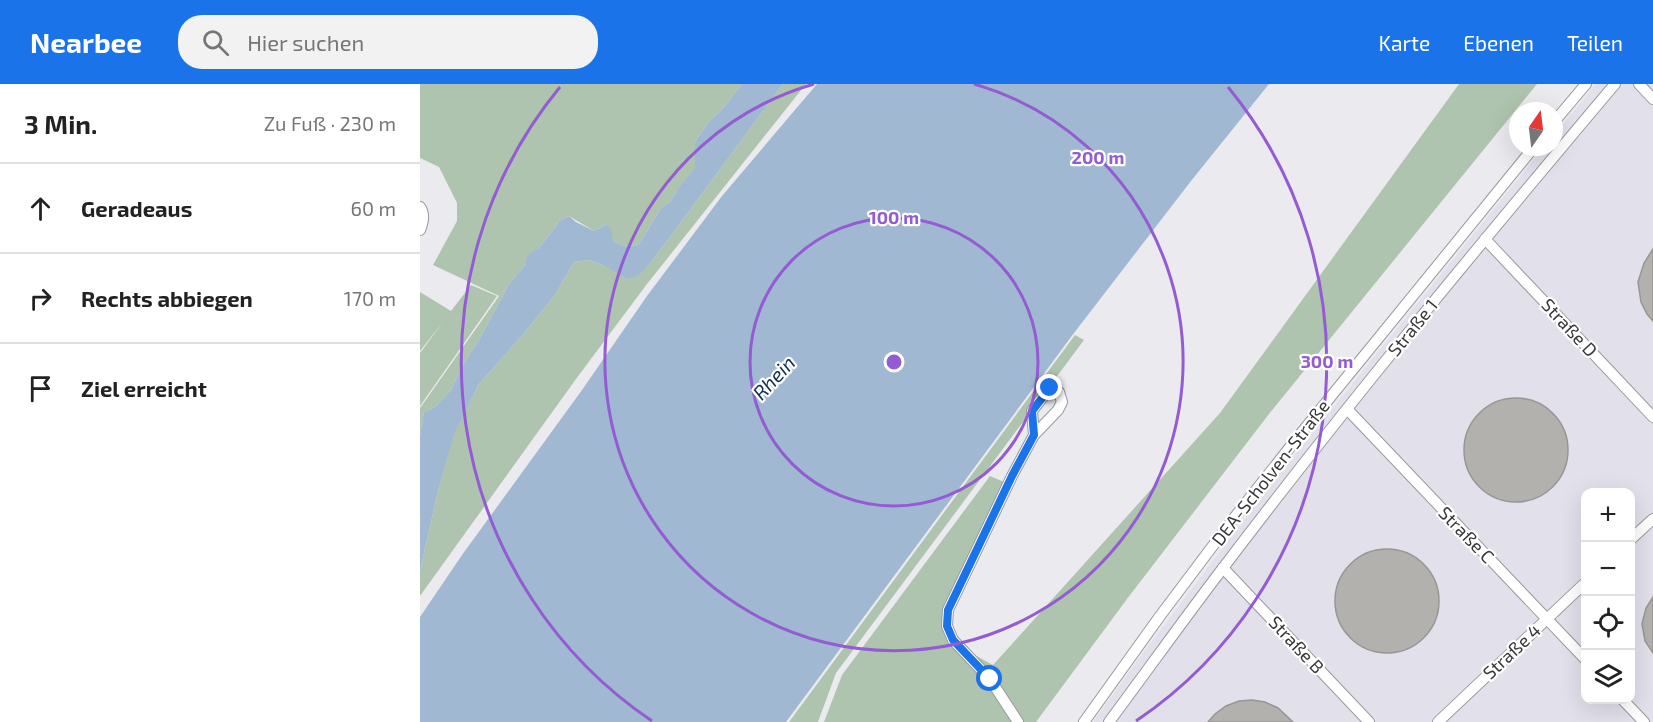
<!DOCTYPE html>
<html lang="de">
<head>
<meta charset="utf-8">
<style>
  :root { --surface:#fff; --page:#f2f2f2; --text:#222; --muted:#767676; --line:#e0e0e0; --accent:#1a73e8 }
  body { margin:0; font-family:"Exo 2",sans-serif; background:var(--page); color:var(--text) }
  .controls { position:absolute; right:18px; bottom:18px; display:grid; overflow:hidden; border-radius:12px; box-shadow:0 6px 24px #0002 }
  .controls button { width:54px; height:54px; display:grid; place-items:center; padding:0; border:0; border-bottom:2px solid var(--line); background:var(--surface); color:var(--text); font:30px sans-serif }
  .compass { position:absolute; left:1089px; top:18px; width:54px; height:54px; border-radius:50%; background:var(--surface); box-shadow:0 6px 24px #0002; rotate:14deg }
  .stop { position:absolute; width:18px; height:18px; margin:-14px; border:4px solid #1a73e8; border-radius:50%; background:#fff }
  .stop.end { background:#1a73e8; border-color:#fff; box-shadow:0 2px 6px #0008 }
  .list { margin:0; padding:0; list-style:none }
  h2 { display:flex; justify-content:space-between; align-items:center; height:78px; margin:0; padding:0 24px; font-size:26px }
  h2 small { font-size:20px; font-weight:400; color:var(--muted) }
  .list li { display:grid; grid-template-columns:39px 1fr auto; gap:18px; align-items:center; box-sizing:border-box; height:90px; padding:0 24px; border-top:2px solid var(--line) }
  .list b { display:block; font-size:22px; white-space:nowrap }
  .list em { font-size:20px; font-style:normal; color:var(--muted) }
  .icon { flex:none; width:33px; height:33px; fill:none; stroke:currentColor; stroke-width:2; stroke-linecap:round; stroke-linejoin:round }
  .map { position:relative; flex:none; width:1233px; height:638px; overflow:hidden }
  header { display:flex; align-items:center; gap:36px; box-sizing:border-box; height:84px; padding:0 30px; background:var(--accent); color:#fff }
  header strong { font-size:28px }
  nav { display:flex; gap:33px; margin-inline-start:auto; font-size:21px }
  .search { width:420px; height:54px; background:var(--page); display:flex; align-items:center; gap:15px; box-sizing:border-box; padding:0 21px; border-radius:24px; color:var(--muted); font-size:22px }
  main { display:flex }
  aside { flex:1; background:var(--surface) }
  .map>svg:first-child { display:block }
</style>
</head>
<body>
<header>
<strong>Nearbee</strong>
<div class="search"><svg class="icon" aria-label="search" viewBox="0 0 24 24"><circle cx="10" cy="10" r="6"/><path d="M15 15l6 6"/></svg>Hier suchen</div>
<nav><a>Karte</a><a>Ebenen</a><a>Teilen</a></nav>
</header>
<main>
<aside>
<h2>3 Min.<small>Zu Fuß · 230 m</small></h2>
<ul class="list">
<li><svg class="icon" aria-label="ahead" viewBox="0 0 24 24"><path d="M12 20V5M6 11l6-6 6 6"/></svg><div><b>Geradeaus</b></div><em>60 m</em></li>
<li><svg class="icon" aria-label="right" viewBox="0 0 24 24"><path d="M7 20v-9h11M14 6l5 5-5 5"/></svg><div><b>Rechts abbiegen</b></div><em>170 m</em></li>
<li><svg class="icon" aria-label="arrive" viewBox="0 0 24 24"><path d="M6 21V4h12l-3 4 3 4H6"/></svg><div><b>Ziel erreicht</b></div></li>
</ul>
</aside>
<div class="map">
<svg width="1233" height="638" viewBox="0 0 1233 638">
  <rect width="100%" height="100%" fill="#ebebef"/>
  <path fill="#e1e0eb" fill-rule="evenodd" d="M 1176,0 L 1230,0 L 1233,3 L 1233,638 L 673,638 L 714,581 L 847,405 L 1124,63 L 1134,63 L 1134,51 ZM 1166,408 L 1210,408 L 1210,616 L 1166,616 Z"/>
  <g fill="#aec4ae">
    <path d="M 0,0 L 322,0 L 304,23 L 288,39 L 275,58 L 276,84 L 258,104 L 251,117 L 241,124 L 219,160 L 207,163 L 193,157 L 187,140 L 174,147 L 149,132 L 139,137 L 134,145 L 118,165 L 106,175 L 106,180 L 89,200 L 60,254 L 41,284 L 31,306 L 15,323 L 4,328 L 0,352 L 0,324 L 79,212 L 13,181 L 37,137 L 37,119 L 19,83 L 0,74 Z"/>
    <path d="M 363,0 L 386,0 L 227,200 L 156,295 L 0,512 L 0,487 L 18,407 L 33,351 L 59,300 L 101,253 L 135,211 L 154,178 L 169,176 L 185,182 L 227,183 L 247,157 Z"/>
    <path d="M 1039,0 L 1117,0 L 849,330 L 707,515 L 616,638 L 404,638 L 422,591 L 570,392 L 584,398 L 525,526 L 529,557 L 573,581 L 800,329 Z"/>
    <path d="M 51,201 L 77,212 L 0,322 L 0,269 L 23,238 L 0,267 L 0,208 L 31,227 Z"/>
    <path d="M 655,251 L 664,256 L 416,589 L 398,638 L 369,638 Z"/>
  </g>
  <g fill="#a1b8d2">
    <path d="M 322,0 L 363,0 L 247,157 L 227,183 L 217,192 L 207,195 L 185,182 L 169,176 L 154,178 L 135,211 L 101,253 L 59,300 L 34,350 L 18,407 L 0,487 L 0,352 L 4,328 L 15,323 L 31,306 L 41,284 L 60,254 L 89,200 L 106,180 L 106,175 L 110,169 L 118,165 L 134,145 L 139,137 L 149,132 L 156,138 L 174,147 L 187,140 L 192,148 L 193,157 L 207,163 L 219,160 L 241,124 L 251,117 L 258,104 L 275,84 L 275,58 L 288,39 L 304,23 Z"/>
    <path d="M 397,0 L 849,0 L 771,97 L 654,249 L 366,638 L 0,638 L 0,533 L 42,471 L 162,306 L 227,212 L 302,112 Z"/>
  </g>
  <g fill="#b3b1ae" stroke="#989693" stroke-width="1.5">
    <path d="M 1233,165 L 1233,237 L 1227,230 L 1221,218 L 1218,198 L 1224,179 Z"/>
    <circle cx="1096" cy="366" r="52"/>
    <circle cx="967" cy="517" r="52"/>
    <path d="M 1233,513 L 1233,569 L 1225,557 L 1222,540 L 1226,524 Z"/>
    <path d="M 832,616 L 845,618 L 858,624 L 873,638 L 788,638 L 795,630 L 806,622 L 819,617 Z"/>
  </g>
  <g fill="none" stroke-linecap="round" stroke-linejoin="round">
    <defs>
      <g id="minor">
        <path d="M 1219,0 L 1233,15"/>
        <path d="M 1134,38 L 1166,0"/>
        <path d="M 0,123 C 5,130 3,139 0,146"/>
        <path d="M 1065,155 L 1233,333"/>
        <path d="M 927,325 L 1166,576"/>
        <path d="M 1210,456 L 1233,435"/>
        <path d="M 803,484 L 949,638"/>
        <path d="M 1203,616 L 1224,638"/>
        <path d="M 598,638 L 570,595 L 533,556 L 527,542 L 528,526 L 592,392 L 614,351 L 638,326 L 642,318 L 639,308 L 630,304 L 612,327 L 614,351"/>
        <path d="M 664,638 L 740,532 L 810,439 L 882,348 L 1114,63"/>
        <path d="M 689,638 C 727,587 764,535 803,484 C 928,319 1061,159 1195,0"/>
        <path d="M 1018,638 L 1166,498"/>
      </g>
    </defs>
    <use href="#minor" stroke="#99999d" stroke-width="12"/>
    <use href="#minor" stroke="#fff" stroke-width="10"/>
  </g>
  <g fill="none" stroke-linecap="round" stroke-linejoin="round">
    <path stroke="#1a73e8" stroke-width="8" d="M 570,595 L 533,556 L 527,542 L 528,526 L 592,392 L 614,351 L 612,327 L 630,304"/>
  </g>
  <g fill="none" stroke="#945bd3" stroke-width="3">
    <circle cx="474" cy="278" r="144"/>
    <path d="M554 0A289 289 0 1 1 394 0"/>
    <path d="M232 637A433 433 0 0 1 140 3M808 3A433 433 0 0 1 716 637"/>
  </g>
  <g text-anchor="middle" stroke-width="4.5" stroke-linejoin="round" paint-order="stroke">
    <g font-size="18" fill="#373739" stroke="#fff">
      <text transform="translate(993 244) rotate(-51)" y="6">Straße 1</text>
      <text transform="translate(1149 244) rotate(47)" y="6">Straße D</text>
      <text transform="translate(851 389) rotate(-52)" y="6">DEA-Scholven-Straße</text>
      <text transform="translate(1046 451) rotate(46)" y="6">Straße C</text>
      <text transform="translate(876 561) rotate(47)" y="6">Straße B</text>
      <text transform="translate(1092 568) rotate(-43)" y="6">Straße 4</text>
    </g>
    <g font-size="20" font-style="italic" fill="#0d3053" stroke="#fff">
      <text transform="translate(354 294) rotate(-47)" y="7">Rhein</text>
    </g>
  </g>
  <circle cx="474" cy="278" r="9" fill="#945bd3" stroke="#fff" stroke-width="3"/>
  <g font-size="18" text-anchor="middle" font-weight="bold" fill="#945bd3" stroke="#fff" stroke-width="4.5" stroke-linejoin="round" paint-order="stroke">
    <text x="678" y="80">200 m</text>
    <text x="474" y="140">100 m</text>
    <text x="907" y="284">300 m</text>
  </g>
</svg>
<div class="controls">
<button>+</button>
<button>−</button>
<button><svg class="icon" aria-label="locate" viewBox="0 0 24 24"><circle cx="12" cy="12" r="6"/><path d="M12 2v4M12 18v4M2 12h4M18 12h4"/></svg></button>
<button><svg class="icon" aria-label="layers" viewBox="0 0 24 24"><path d="M12 4l9 5-9 5-9-5zM3 14l9 5 9-5"/></svg></button>
</div>
<svg class="compass" viewBox="-18 -18 36 36"><path d="M0-13l5 13h-10z" fill="#e53935"/><path d="M0 13l5-13h-10z" fill="#767676"/></svg>
<div class="stop" style="left:570px;top:595px"></div>
<div class="stop end" style="left:630px;top:304px"></div>
</div>
</main>
</body>
</html>
